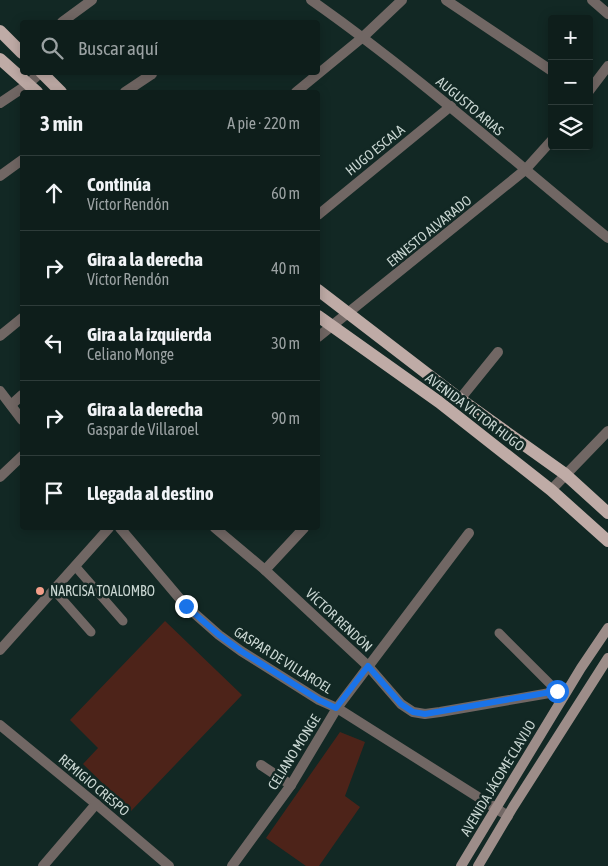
<!DOCTYPE html>
<html lang="es">
<head>
<meta charset="utf-8">
<style>
  :root { --surface:#0e1e1b; --page:#1c2b28; --text:#f1f3f6; --muted:#9ba2a3; --line:#2e3c3a }
  body { margin:0; font-family:"Asap Condensed",sans-serif; background:var(--page); color:var(--text) }
  .controls { position:absolute; right:15px; top:15px; display:grid; overflow:hidden; border-radius:5px; box-shadow:0 2px 12px #0003 }
  .controls button { width:45px; height:45px; display:grid; place-items:center; padding:0; border:0; border-bottom:1px solid var(--line); background:var(--surface); color:var(--text); font:25px sans-serif }
  .stop { position:absolute; width:15px; height:15px; margin:-11px; border:4px solid #1a73e8; border-radius:50%; background:#fff }
  .stop.end { background:#1a73e8; border-color:#fff; box-shadow:0 1px 5px #0008 }
  .list { margin:0; padding:0; list-style:none }
  h2 { display:flex; justify-content:space-between; align-items:center; height:65px; margin:0; padding:0 20px; font-size:21px }
  h2 small { font-size:16px; font-weight:400; color:var(--muted) }
  .list li { display:grid; grid-template-columns:32px 1fr auto; gap:15px; align-items:center; box-sizing:border-box; height:75px; padding:0 20px; border-top:1px solid var(--line) }
  .list b { display:block; font-size:19px; white-space:nowrap }
  .list p { margin:0; font-size:16px; white-space:nowrap; color:var(--muted) }
  .list em { font-size:16px; font-style:normal; color:var(--muted) }
  .icon { flex:none; width:28px; height:28px; fill:none; stroke:currentColor; stroke-width:2; stroke-linecap:round; stroke-linejoin:round }
  .map { position:relative; flex:none; width:608px; height:866px; overflow:hidden }
  .search { position:absolute; background:var(--surface); box-shadow:0 2px 12px #0003; left:20px; top:20px; width:300px; height:55px; display:flex; align-items:center; gap:12px; box-sizing:border-box; padding:0 18px; border-radius:5px; color:var(--muted); font-size:19px }
  .panel { position:absolute; background:var(--surface); box-shadow:0 2px 12px #0003; left:20px; top:90px; width:300px; height:440px; border-radius:5px }
  .map>svg:first-child { display:block }
</style>
</head>
<body>
<div class="map">
<svg width="608" height="866" viewBox="0 0 608 866">
  <rect width="100%" height="100%" fill="#122824"/>
  <g fill="#4d2319">
    <path d="M 165,621 L 242,695 L 131,811 L 83,764 L 98,748 L 70,720 Z"/>
    <path d="M 340,732 L 365,742 L 345,796 L 360,807 L 319,866 L 306,866 L 266,838 Z"/>
  </g>
  <g fill="none" stroke-linecap="round" stroke-linejoin="round">
    <g stroke="#716764" stroke-width="9">
      <path d="M 75,566 L 123,621"/>
      <path d="M 54,590 L 91,632"/>
      <path d="M 499,633 L 557,691"/>
    </g>
    <g stroke="#716764" stroke-width="10">
      <path d="M 311,0 C 415,73 510,158 608,238"/>
      <path d="M 446,0 L 552,71"/>
      <path d="M 592,0 L 608,14"/>
      <path d="M 62,22 L 92,0"/>
      <path d="M 589,91 L 608,66"/>
      <path d="M 125,92 L 152,74"/>
      <path d="M 296,92 L 363,37 L 402,0"/>
      <path d="M 0,103 L 27,85 L 41,72"/>
      <path d="M 0,176 L 22,160"/>
      <path d="M 318,215 L 451,106"/>
      <path d="M 0,336 L 22,318"/>
      <path d="M 318,337 L 525,170 L 552,140"/>
      <path d="M 0,391 L 22,420"/>
      <path d="M 460,399 L 498,352"/>
      <path d="M 11,405 L 22,395"/>
      <path d="M 0,477 L 22,456"/>
      <path d="M 551,490 L 608,431"/>
      <path d="M 120,528 L 186,606 L 219,635 L 241,651 L 319,700 L 337,708 L 508,816"/>
      <path d="M 215,528 L 265,570 L 368,666 L 401,704 L 413,712 L 425,714 L 440,712 L 567,690"/>
      <path d="M 265,570 L 304,528"/>
      <path d="M 0,650 L 109,528"/>
      <path d="M 0,725 L 96,804 L 169,866"/>
      <path d="M 261,765 L 291,785"/>
      <path d="M 43,866 L 96,804"/>
      <path d="M 232,866 L 291,785 L 337,708 L 469,533"/>
    </g>
    <g stroke="#9d8d89" stroke-width="10">
      <path d="M 461,866 L 581,668 L 608,628"/>
      <path d="M 478,866 L 513,807 L 608,658"/>
    </g>
    <g stroke="#bfaba6" stroke-width="12">
      <path d="M 0,31 L 22,53"/>
      <path d="M 0,59 L 37,92"/>
      <path d="M 41,72 L 61,92"/>
      <path d="M 318,290 L 460,399 L 565,474 L 608,513"/>
      <path d="M 318,316 L 439,402 L 551,490 L 608,541"/>
    </g>
  </g>
  <g fill="none" stroke-linecap="round" stroke-linejoin="round">
    <path stroke="#1a73e8" stroke-width="6" d="M 186,606 L 219,635 L 241,651 L 319,700 L 336,708 L 368,666 L 401,704 L 413,712 L 425,714 L 557,691"/>
  </g>
  <circle fill="#f49e89" stroke="#122824" stroke-width="2" cx="40" cy="591" r="5"/>
  <g text-anchor="middle" stroke-width="5" stroke-linejoin="round" paint-order="stroke">
    <g font-size="14" fill="#c9d6d2" stroke="#122824">
      <text transform="translate(470 106) rotate(40)" y="5">AUGUSTO ARIAS</text>
      <text transform="translate(375 150) rotate(-39)" y="5">HUGO ESCALA</text>
      <text transform="translate(429 231) rotate(-39)" y="5">ERNESTO ALVARADO</text>
      <text transform="translate(475 412) rotate(37)" y="5">AVENIDA VICTOR HUGO</text>
      <text transform="translate(339 620) rotate(43)" y="5">VÍCTOR RENDÓN</text>
      <text transform="translate(283 660) rotate(32)" y="5">GASPAR DE VILLAROEL</text>
      <text transform="translate(294 752) rotate(-58)" y="5">CELIANO MONGE</text>
      <text transform="translate(498 778) rotate(-59)" y="5">AVENIDA JÁCOME CLAVIJO</text>
      <text transform="translate(94 785) rotate(40)" y="5">REMIGIO CRESPO</text>
    </g>
    <g font-size="14" fill="#c9d6d2" stroke="#122824" text-anchor="start">
      <text x="50" y="596">NARCISA TOALOMBO</text>
    </g>
  </g>
</svg>
<div class="controls">
<button>+</button>
<button>−</button>
<button><svg class="icon" aria-label="layers" viewBox="0 0 24 24"><path d="M12 4l9 5-9 5-9-5zM3 14l9 5 9-5"/></svg></button>
</div>
<div class="stop" style="left:557px;top:691px"></div>
<div class="stop end" style="left:186px;top:606px"></div>
<div class="search"><svg class="icon" aria-label="search" viewBox="0 0 24 24"><circle cx="10" cy="10" r="6"/><path d="M15 15l6 6"/></svg>Buscar aquí</div>
<section class="panel">
<h2>3 min<small>A pie · 220 m</small></h2>
<ul class="list">
<li><svg class="icon" aria-label="ahead" viewBox="0 0 24 24"><path d="M12 20V5M6 11l6-6 6 6"/></svg><div><b>Continúa</b><p>Víctor Rendón</p></div><em>60 m</em></li>
<li><svg class="icon" aria-label="right" viewBox="0 0 24 24"><path d="M7 20v-9h11M14 6l5 5-5 5"/></svg><div><b>Gira a la derecha</b><p>Víctor Rendón</p></div><em>40 m</em></li>
<li><svg class="icon" aria-label="left" viewBox="0 0 24 24"><path d="M17 20v-9H6M10 6l-5 5 5 5"/></svg><div><b>Gira a la izquierda</b><p>Celiano Monge</p></div><em>30 m</em></li>
<li><svg class="icon" aria-label="right" viewBox="0 0 24 24"><path d="M7 20v-9h11M14 6l5 5-5 5"/></svg><div><b>Gira a la derecha</b><p>Gaspar de Villaroel</p></div><em>90 m</em></li>
<li><svg class="icon" aria-label="arrive" viewBox="0 0 24 24"><path d="M6 21V4h12l-3 4 3 4H6"/></svg><div><b>Llegada al destino</b></div></li>
</ul>
</section>
</div>
</body>
</html>
